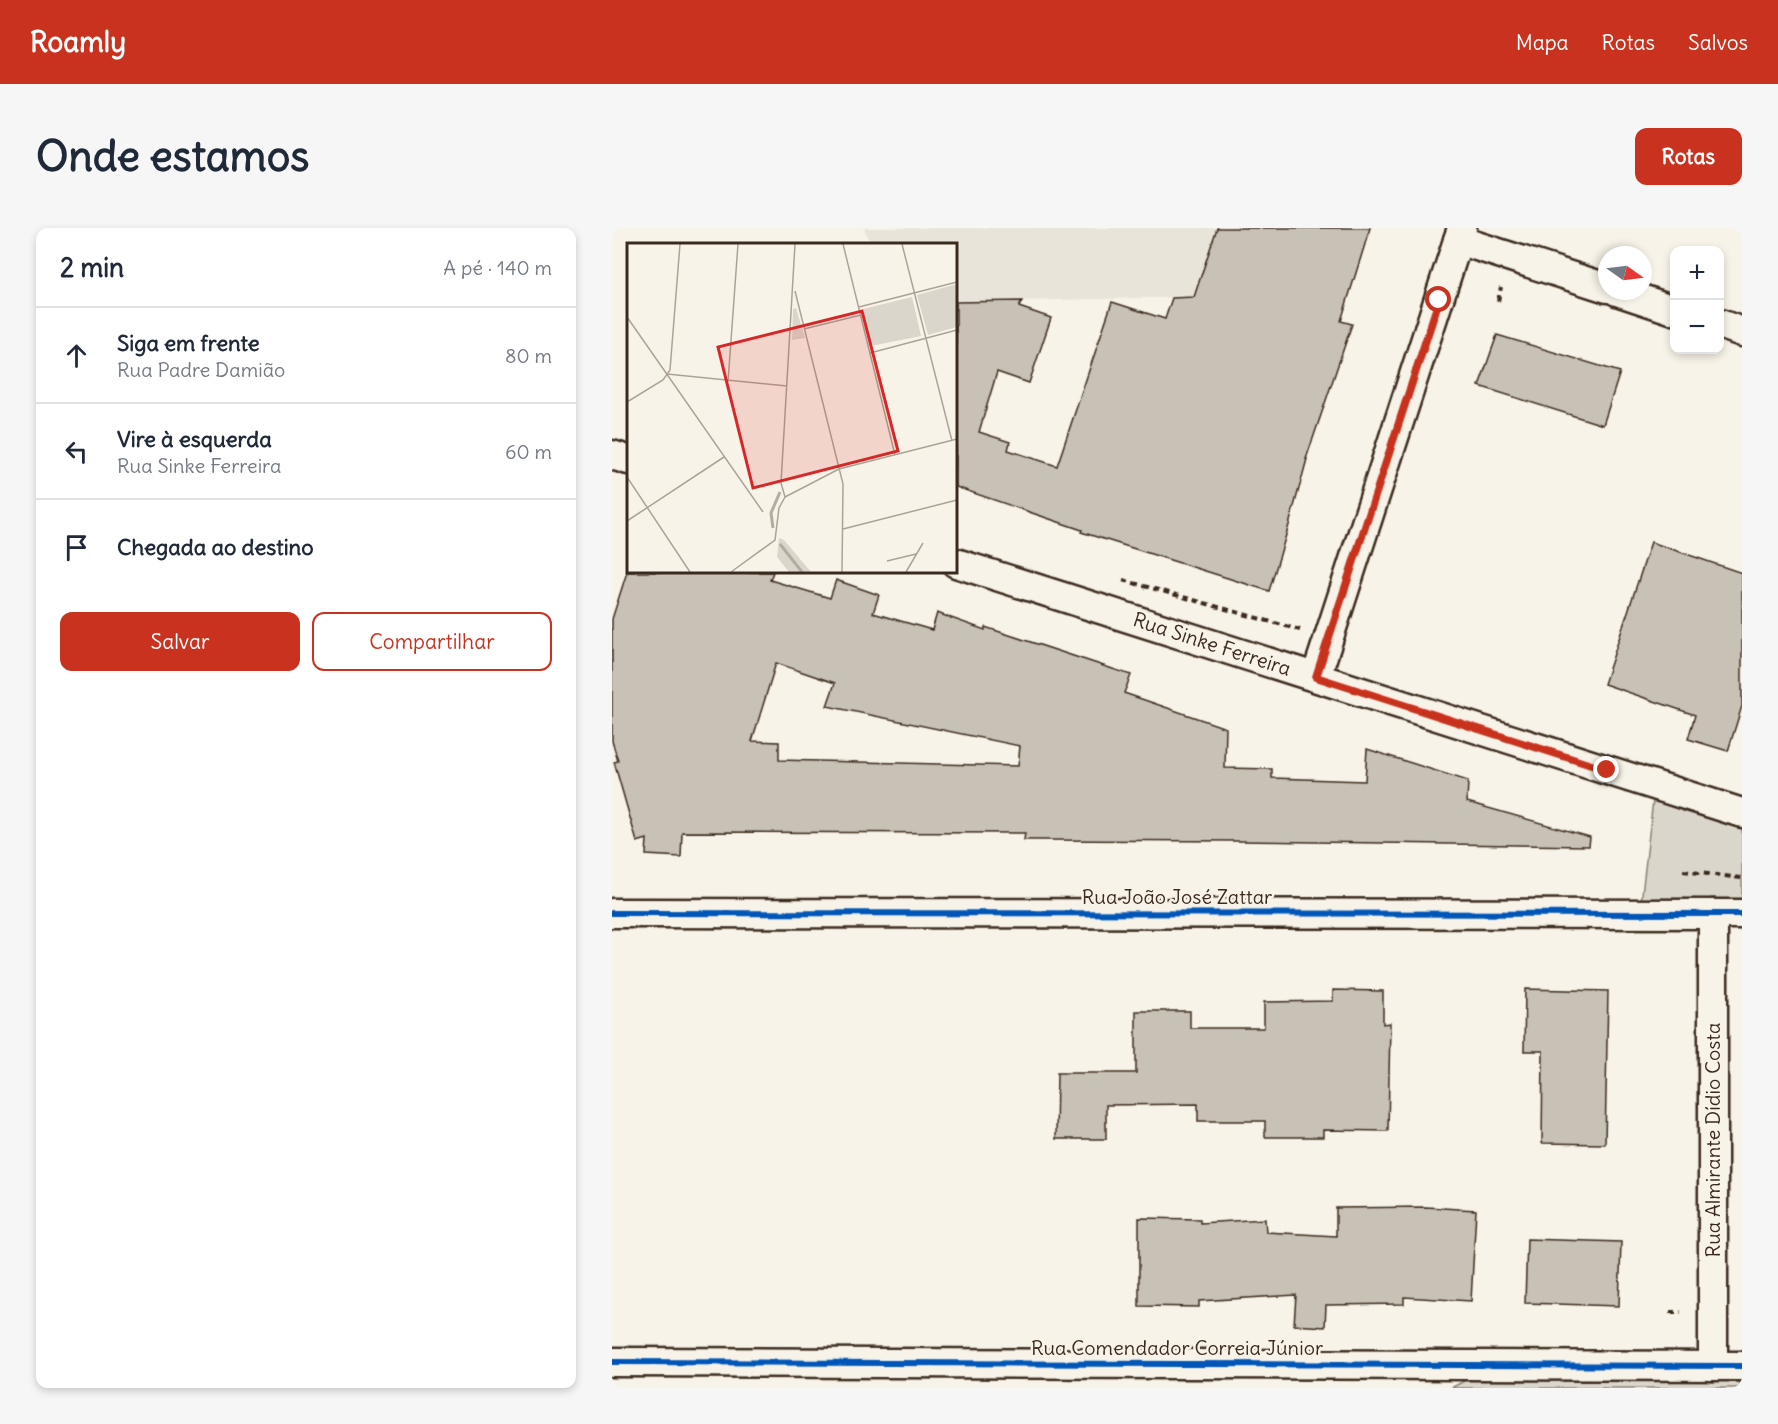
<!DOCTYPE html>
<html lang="pt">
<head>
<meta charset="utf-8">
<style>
  :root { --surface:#fff; --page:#f6f6f7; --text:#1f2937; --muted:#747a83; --line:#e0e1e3; --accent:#c8321e }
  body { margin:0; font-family:Delius,sans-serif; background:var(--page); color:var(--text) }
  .controls { position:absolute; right:18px; top:18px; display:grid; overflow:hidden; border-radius:12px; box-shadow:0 3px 9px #0003 }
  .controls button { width:54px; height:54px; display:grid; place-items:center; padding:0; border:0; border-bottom:2px solid var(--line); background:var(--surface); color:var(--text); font:30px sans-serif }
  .compass { position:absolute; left:986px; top:18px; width:54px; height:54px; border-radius:50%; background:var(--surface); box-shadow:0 3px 9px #0003; rotate:104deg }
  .stop { position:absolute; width:18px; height:18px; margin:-14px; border:4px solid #c8321e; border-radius:50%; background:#fff }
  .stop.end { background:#c8321e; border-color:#fff; box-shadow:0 2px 6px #0008 }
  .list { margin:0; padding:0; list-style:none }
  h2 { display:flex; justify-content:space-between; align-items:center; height:78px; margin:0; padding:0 24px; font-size:26px }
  h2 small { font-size:20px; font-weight:400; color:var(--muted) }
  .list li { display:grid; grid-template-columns:39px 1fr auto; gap:18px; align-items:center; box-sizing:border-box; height:96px; padding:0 24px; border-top:2px solid var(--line) }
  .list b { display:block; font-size:22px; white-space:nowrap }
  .list p { margin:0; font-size:20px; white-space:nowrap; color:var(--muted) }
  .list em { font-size:20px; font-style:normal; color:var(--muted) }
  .actions { display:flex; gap:12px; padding:18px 24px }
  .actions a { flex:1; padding:14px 0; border:2px solid var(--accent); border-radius:12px; text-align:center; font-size:21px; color:var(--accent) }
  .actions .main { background:var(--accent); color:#fff }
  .icon { flex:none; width:33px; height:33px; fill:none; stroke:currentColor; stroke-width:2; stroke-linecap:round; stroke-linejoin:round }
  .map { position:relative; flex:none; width:1130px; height:1160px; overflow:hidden; border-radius:12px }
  header { display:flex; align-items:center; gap:36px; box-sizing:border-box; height:84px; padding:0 30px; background:var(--accent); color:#fff }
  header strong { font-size:28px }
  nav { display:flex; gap:33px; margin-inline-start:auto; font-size:21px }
  .intro { display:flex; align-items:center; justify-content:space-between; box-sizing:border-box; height:144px; padding:0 36px }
  h1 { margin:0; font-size:42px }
  .button { padding:15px 27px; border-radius:12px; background:var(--accent); color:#fff; font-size:21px; font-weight:700 }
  main { display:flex; gap:36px; padding:0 36px }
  aside { flex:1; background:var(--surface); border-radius:12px; box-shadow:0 3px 9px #0003 }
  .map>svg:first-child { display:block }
</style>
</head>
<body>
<header>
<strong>Roamly</strong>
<nav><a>Mapa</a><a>Rotas</a><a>Salvos</a></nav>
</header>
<div class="intro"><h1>Onde estamos</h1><a class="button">Rotas</a></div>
<main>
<aside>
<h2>2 min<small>A pé · 140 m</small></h2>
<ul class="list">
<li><svg class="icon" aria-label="ahead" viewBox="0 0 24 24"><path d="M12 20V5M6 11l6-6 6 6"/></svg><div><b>Siga em frente</b><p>Rua Padre Damião</p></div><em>80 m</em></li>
<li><svg class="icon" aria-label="left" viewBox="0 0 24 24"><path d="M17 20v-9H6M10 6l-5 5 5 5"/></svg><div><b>Vire à esquerda</b><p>Rua Sinke Ferreira</p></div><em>60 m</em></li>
<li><svg class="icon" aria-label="arrive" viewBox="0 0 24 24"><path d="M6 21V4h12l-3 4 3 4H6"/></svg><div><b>Chegada ao destino</b></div></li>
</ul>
<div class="actions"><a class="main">Salvar</a><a>Compartilhar</a></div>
</aside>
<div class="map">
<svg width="1130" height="1160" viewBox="0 0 1130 1160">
  <rect width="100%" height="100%" fill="#f7f3e8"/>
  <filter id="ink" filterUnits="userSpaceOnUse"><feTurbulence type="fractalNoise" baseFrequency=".0167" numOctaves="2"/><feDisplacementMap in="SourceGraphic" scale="12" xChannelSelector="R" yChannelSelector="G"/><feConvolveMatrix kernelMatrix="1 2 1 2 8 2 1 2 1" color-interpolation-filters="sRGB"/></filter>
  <g filter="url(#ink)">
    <path fill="#e9e4d9" d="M 252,0 L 605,0 L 582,69 L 344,74 L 344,16 L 258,16 Z"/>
    <g fill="#dbd6cb" stroke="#8b8074" stroke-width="1.5">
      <path d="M 1041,572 L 1130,598 L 1130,674 L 1029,675 Z"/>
      <path d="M 1112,1150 L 1130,1156 L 1130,1160 L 839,1160 L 852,1153 L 859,1151 Z"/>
    </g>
    <g fill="#c8c1b6" stroke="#3b2a1e" stroke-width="1.5" fill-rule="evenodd">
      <path d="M 605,0 L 758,0 L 729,93 L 740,96 L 694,231 L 695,231 L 677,297 L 657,363 L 469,304 L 470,302 L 344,259 L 344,74 L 410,73 L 407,79 L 439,90 L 417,155 L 385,144 L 367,204 L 398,214 L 396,222 L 445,238 L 500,74 L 553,91 L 560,70 L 582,69 Z"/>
      <path d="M 885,107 L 1008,144 L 991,197 L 867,158 Z"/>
      <path d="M 1039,314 L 1130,345 L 1130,478 L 1116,523 L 1076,511 L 1083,487 L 992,456 Z"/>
      <path d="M 15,344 L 161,344 L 158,352 L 218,370 L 224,352 L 267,367 L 261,385 L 320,402 L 325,385 L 373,402 L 373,399 L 519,447 L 512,465 L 614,500 L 613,540 L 660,541 L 660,550 L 753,553 L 755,521 L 856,553 L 855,574 L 978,609 L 977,618 L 626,613 L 431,612 L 412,612 L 413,605 L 70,604 L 69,629 L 34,627 L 35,611 L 25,614 L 2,534 L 6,533 L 0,513 L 0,391 ZM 164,435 L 223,455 L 215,478 L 408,518 L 406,538 L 167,532 L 167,514 L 140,513 Z"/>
      <path d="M 913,761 L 996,763 L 993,916 L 930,915 L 931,823 L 912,823 Z"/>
      <path d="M 721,762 L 771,763 L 771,796 L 778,795 L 776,903 L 711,902 L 711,909 L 653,909 L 653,893 L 586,893 L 586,876 L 494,877 L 494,911 L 444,911 L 445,845 L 524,845 L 524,783 L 578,783 L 578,800 L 652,800 L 652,774 L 721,773 Z"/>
      <path d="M 813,979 L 864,982 L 859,1073 L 792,1069 L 792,1076 L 714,1077 L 713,1099 L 682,1097 L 684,1067 L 587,1073 L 587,1079 L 527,1078 L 527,990 L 588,991 L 588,995 L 653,991 L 654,1004 L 724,1008 L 724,980 Z"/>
      <path d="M 915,1011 L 1009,1014 L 1007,1078 L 913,1075 Z"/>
    </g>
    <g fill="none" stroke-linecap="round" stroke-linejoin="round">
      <defs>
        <g id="minor">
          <path d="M 846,12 L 995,60"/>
          <path d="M 1005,63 L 1062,82"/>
          <path d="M 1108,96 L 1130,104"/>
          <path d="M 0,227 L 16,232"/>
          <path d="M 344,335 L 1130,585"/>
          <path d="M 704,449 L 850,0"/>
          <path d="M 0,685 L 1130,686"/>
          <path d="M 0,1134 L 1130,1138"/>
          <path d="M 1101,1138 L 1101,686"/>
        </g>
      </defs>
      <use href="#minor" stroke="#3b2a1e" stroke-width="33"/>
      <g stroke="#3b2a1e" stroke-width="4" stroke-dasharray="6 4.5" stroke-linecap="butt">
        <path d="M 886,73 L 889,59"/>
        <path d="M 511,352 L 688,402"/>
        <path d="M 1071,643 L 1130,650"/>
        <path d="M 1058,1084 L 1069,1084"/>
      </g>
      <use href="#minor" stroke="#f7f3e8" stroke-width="28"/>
      <defs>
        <g id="cycleway">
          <path d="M 0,685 L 1130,686"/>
          <path d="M 0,1134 L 1130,1138"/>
        </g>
      </defs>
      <use href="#cycleway" stroke="#f7f3e8" stroke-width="10"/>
      <use href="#cycleway" stroke="#0057b8" stroke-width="6"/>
    </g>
  </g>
  <g fill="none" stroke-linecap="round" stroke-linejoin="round" filter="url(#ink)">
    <path stroke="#c8321e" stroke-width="8" d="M 827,72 L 704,449 L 995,542"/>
  </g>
  <g text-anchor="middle" stroke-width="5" stroke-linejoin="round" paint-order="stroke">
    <g font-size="20" fill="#3b2a1e" stroke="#f7f3e8">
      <text transform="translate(600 416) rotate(18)" y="7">Rua Sinke Ferreira</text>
      <text x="565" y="676">Rua João José Zattar</text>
      <text transform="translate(1101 912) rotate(-90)" y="7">Rua Almirante Dídio Costa</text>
      <text x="565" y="1127">Rua Comendador Correia Júnior</text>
    </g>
  </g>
  <g transform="translate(15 15)">
    <rect width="330" height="330" fill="#f7f3e8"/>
    <path d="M 330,41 L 330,84 L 301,92 L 290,52 ZM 285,54 L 294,93 L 244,103 L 236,66 ZM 169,65 L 178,95 L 165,97 L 166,66 ZM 152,295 L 157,297 L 184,329 L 162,329 L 150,314 Z" fill="#dbd6cb"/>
    <path fill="none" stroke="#b4aca0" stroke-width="3" d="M 146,285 L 144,270 L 153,249M 153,301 L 175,329"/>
    <path fill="none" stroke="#aca397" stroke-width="1.5" d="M 216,1 L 268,212M 275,1 L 325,198M 168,48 L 216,241 L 215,329M 232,64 L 330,39M 0,74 L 136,269M 177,86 L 234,72M 243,110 L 330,87M 40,131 L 160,143M 101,139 L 111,1M 0,159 L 36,137 L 43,127 L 53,1M 0,234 L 63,329M 158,254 L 212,226 L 330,196M 0,278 L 97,214M 216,286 L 330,257M 260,318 L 289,311M 104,329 L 148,297 L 152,265 L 158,254 L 154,240 L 168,1M 279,329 L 296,300"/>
    <path fill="#d62828" fill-opacity="0.15" stroke="#d62828" stroke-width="3" d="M 235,68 L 271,208 L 126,245 L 91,104 Z"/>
    <rect width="330" height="330" fill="none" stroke="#3b2a1e" stroke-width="3"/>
  </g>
</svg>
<div class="controls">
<button>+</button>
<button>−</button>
</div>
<svg class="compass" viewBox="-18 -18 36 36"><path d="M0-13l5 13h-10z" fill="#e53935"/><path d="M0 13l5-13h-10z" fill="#747a83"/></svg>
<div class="stop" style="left:827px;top:72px"></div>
<div class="stop end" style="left:995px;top:542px"></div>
</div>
</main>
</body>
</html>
